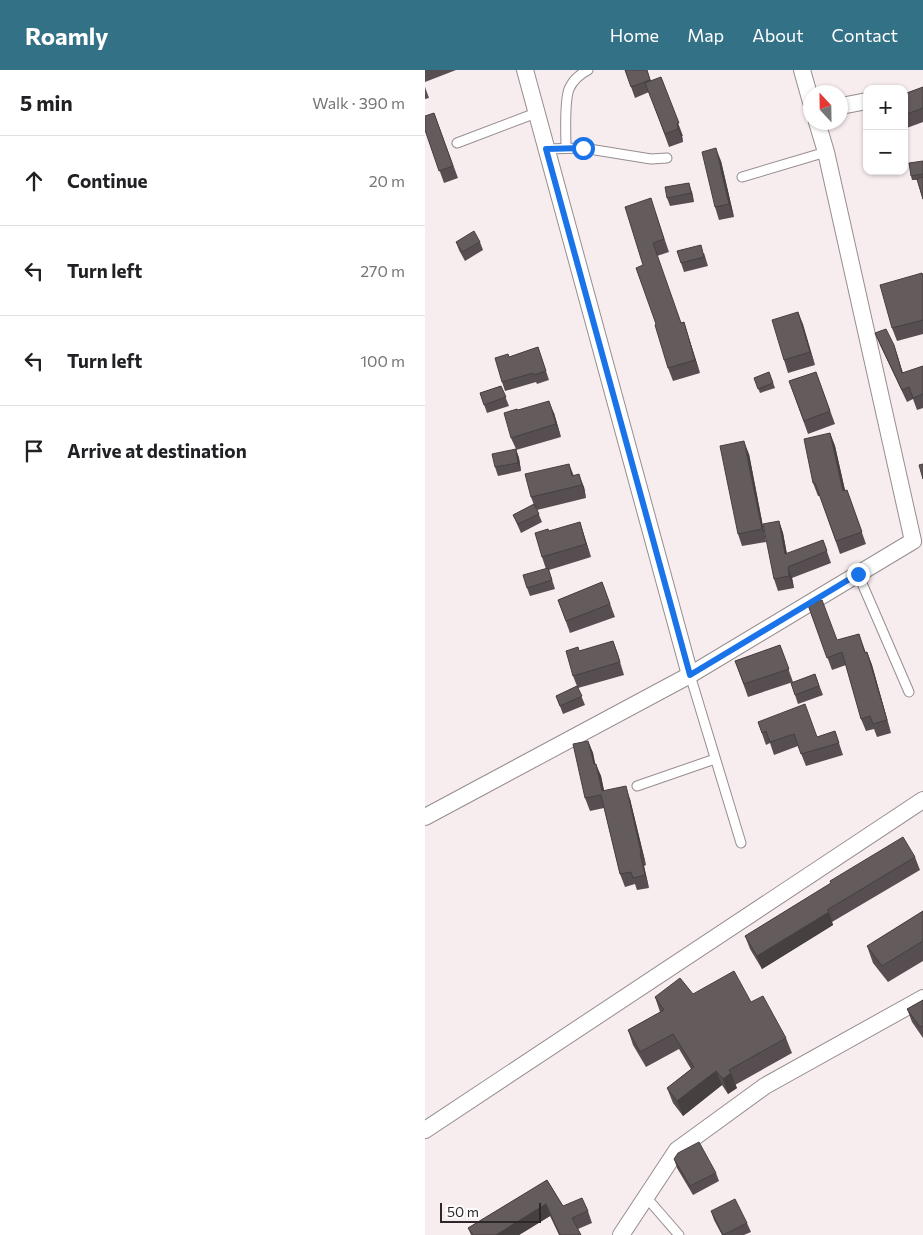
<!DOCTYPE html>
<html lang="en">
<head>
<meta charset="utf-8">
<style>
  :root { --surface:#fff; --page:#f2f2f2; --text:#202124; --muted:#757577; --line:#e0e0e0; --accent:#337187 }
  body { margin:0; font-family:Commissioner,sans-serif; background:var(--page); color:var(--text) }
  .controls { position:absolute; right:15px; top:15px; display:grid; overflow:hidden; border-radius:10px; box-shadow:0 1px 4px #0004 }
  .controls button { width:45px; height:45px; display:grid; place-items:center; padding:0; border:0; border-bottom:1px solid var(--line); background:var(--surface); color:var(--text); font:25px sans-serif }
  .compass { position:absolute; left:378px; top:15px; width:45px; height:45px; border-radius:50%; background:var(--surface); box-shadow:0 1px 4px #0004; rotate:338deg }
  .scale { position:absolute; left:15px; bottom:12px; width:101px; box-sizing:border-box; padding-left:5px; border:2px solid #2c2829; border-top:0; font-size:14px; line-height:18px; white-space:nowrap; color:#2c2829; -webkit-text-stroke:4px #fefcfc; paint-order:stroke }
  .stop { position:absolute; width:15px; height:15px; margin:-11px; border:4px solid #1a73e8; border-radius:50%; background:#fff }
  .stop.end { background:#1a73e8; border-color:#fff; box-shadow:0 1px 5px #0008 }
  .list { margin:0; padding:0; list-style:none }
  h2 { display:flex; justify-content:space-between; align-items:center; height:65px; margin:0; padding:0 20px; font-size:21px }
  h2 small { font-size:16px; font-weight:400; color:var(--muted) }
  .list li { display:grid; grid-template-columns:32px 1fr auto; gap:15px; align-items:center; box-sizing:border-box; height:90px; padding:0 20px; border-top:1px solid var(--line) }
  .list b { display:block; font-size:19px; white-space:nowrap }
  .list em { font-size:16px; font-style:normal; color:var(--muted) }
  .icon { flex:none; width:28px; height:28px; fill:none; stroke:currentColor; stroke-width:2; stroke-linecap:round; stroke-linejoin:round }
  .map { position:relative; flex:none; width:498px; height:1165px; overflow:hidden }
  header { display:flex; align-items:center; gap:30px; box-sizing:border-box; height:70px; padding:0 25px; background:var(--accent); color:#fff }
  header strong { font-size:24px }
  nav { display:flex; gap:28px; margin-inline-start:auto; font-size:18px }
  main { display:flex }
  aside { flex:1; background:var(--surface) }
  .map>svg:first-child { display:block }
</style>
</head>
<body>
<header>
<strong>Roamly</strong>
<nav><a>Home</a><a>Map</a><a>About</a><a>Contact</a></nav>
</header>
<main>
<aside>
<h2>5 min<small>Walk · 390 m</small></h2>
<ul class="list">
<li><svg class="icon" aria-label="ahead" viewBox="0 0 24 24"><path d="M12 20V5M6 11l6-6 6 6"/></svg><div><b>Continue</b></div><em>20 m</em></li>
<li><svg class="icon" aria-label="left" viewBox="0 0 24 24"><path d="M17 20v-9H6M10 6l-5 5 5 5"/></svg><div><b>Turn left</b></div><em>270 m</em></li>
<li><svg class="icon" aria-label="left" viewBox="0 0 24 24"><path d="M17 20v-9H6M10 6l-5 5 5 5"/></svg><div><b>Turn left</b></div><em>100 m</em></li>
<li><svg class="icon" aria-label="arrive" viewBox="0 0 24 24"><path d="M6 21V4h12l-3 4 3 4H6"/></svg><div><b>Arrive at destination</b></div></li>
</ul>
</aside>
<div class="map">
<svg width="498" height="1165" viewBox="0 0 498 1165">
  <rect width="100%" height="100%" fill="#f7ecee"/>
  <g fill="none" stroke-linecap="round" stroke-linejoin="round">
    <defs>
      <g id="service">
        <path d="M 32,73 L 111,43"/>
        <path d="M 141,78 C 141,63 139,33 144,19 C 148,10 155,4 163,0"/>
        <path d="M 121,79 L 158,78 L 226,89 L 242,88"/>
        <path d="M 317,107 L 401,82"/>
        <path d="M 433,504 L 484,622"/>
        <path d="M 265,605 L 316,773"/>
        <path d="M 212,716 L 290,689"/>
        <path d="M 221,1127 L 254,1165"/>
      </g>
      <g id="minor">
        <path d="M 100,0 L 265,605"/>
        <path d="M 377,0 L 386,32"/>
        <path d="M 416,36 L 442,31"/>
        <path d="M 0,747 L 265,605 L 488,471 L 401,82 L 392,52"/>
        <path d="M 0,1060 L 498,730"/>
        <path d="M 196,1165 L 252,1080 L 340,1016 L 498,928"/>
      </g>
    </defs>
    <use href="#service" stroke="#978d8f" stroke-width="11"/>
    <use href="#minor" stroke="#978d8f" stroke-width="18"/>
    <use href="#service" stroke="#fff" stroke-width="9"/>
    <use href="#minor" stroke="#fff" stroke-width="16"/>
  </g>
  <g fill="#564e50">
    <path d="M 0,0 L 31,0 L 0,12 Z"/>
    <path d="M 200,0 L 222,0 L 226,11 L 236,7 L 258,66 L 257,66 L 258,72 L 244,77 L 224,22 L 210,28 Z"/>
    <path d="M 0,17 L 4,28 L 0,29 Z"/>
    <path d="M 498,17 L 498,52 L 479,59 L 479,24 Z"/>
    <path d="M 9,43 L 33,108 L 19,113 L 0,60 Z"/>
    <path d="M 296,91 L 309,147 L 294,150 L 290,137 Z"/>
    <path d="M 498,92 L 498,130 L 492,110 L 487,110 L 486,106 Z"/>
    <path d="M 267,122 L 269,132 L 245,136 L 242,128 Z"/>
    <path d="M 230,141 L 244,182 L 232,186 L 256,253 L 259,252 L 263,265 L 275,303 L 248,311 L 243,298 L 218,195 Z"/>
    <path d="M 31,172 L 55,172 L 58,180 L 40,191 L 34,180 Z"/>
    <path d="M 279,183 L 283,196 L 259,202 L 256,193 Z"/>
    <path d="M 498,205 L 498,264 L 472,271 L 467,258 Z"/>
    <path d="M 373,242 L 390,295 L 363,303 L 359,290 Z"/>
    <path d="M 450,263 L 469,275 L 478,303 L 498,296 L 498,338 L 492,340 L 488,329 L 482,332 L 455,275 Z"/>
    <path d="M 113,277 L 124,310 L 112,314 L 111,312 L 80,321 L 77,312 L 84,287 Z"/>
    <path d="M 344,302 L 350,318 L 335,323 L 329,308 Z"/>
    <path d="M 391,302 L 410,354 L 383,364 L 364,311 Z"/>
    <path d="M 76,316 L 84,336 L 62,343 L 55,323 Z"/>
    <path d="M 93,340 L 129,343 L 136,367 L 91,380 L 94,388 L 96,401 L 73,406 L 70,397 L 91,379 L 86,368 Z"/>
    <path d="M 405,363 L 410,376 L 420,420 L 422,420 L 441,474 L 415,484 L 395,426 L 393,426 L 388,413 Z"/>
    <path d="M 324,384 L 341,472 L 317,476 L 313,464 Z"/>
    <path d="M 144,394 L 149,406 L 159,417 L 161,428 L 112,440 L 117,452 L 96,463 L 88,445 L 109,435 L 106,427 Z"/>
    <path d="M 354,451 L 358,463 L 362,484 L 398,470 L 406,493 L 367,508 L 369,518 L 353,521 L 349,509 Z"/>
    <path d="M 155,452 L 166,487 L 124,500 L 130,519 L 105,526 L 102,518 L 121,499 L 117,487 L 124,461 Z"/>
    <path d="M 177,512 L 190,547 L 145,563 L 133,530 Z"/>
    <path d="M 383,535 L 412,570 L 434,564 L 441,583 L 442,582 L 447,595 L 466,663 L 452,667 L 449,659 L 441,661 L 436,649 L 421,595 L 407,600 Z"/>
    <path d="M 188,571 L 199,605 L 153,618 L 160,635 L 138,644 L 131,626 L 152,616 L 148,606 L 155,581 Z"/>
    <path d="M 355,575 L 368,612 L 323,627 L 310,591 Z"/>
    <path d="M 390,604 L 398,625 L 373,634 L 366,613 Z"/>
    <path d="M 333,652 L 392,667 L 410,661 L 418,685 L 381,696 L 373,676 L 349,685 L 345,673 L 341,675 Z"/>
    <path d="M 163,671 L 168,683 L 170,694 L 176,706 L 179,721 L 205,729 L 221,795 L 219,796 L 224,818 L 212,820 L 210,814 L 200,817 L 195,804 L 179,738 L 165,741 L 160,728 Z"/>
    <path d="M 490,787 L 495,800 L 407,852 L 408,855 L 337,899 L 325,879 L 320,866 L 406,813 L 405,811 Z"/>
    <path d="M 498,841 L 498,891 L 463,912 L 448,893 L 442,876 Z"/>
    <path d="M 268,924 L 326,932 L 361,968 L 367,983 L 310,1015 L 312,1018 L 303,1024 L 297,1015 L 258,1046 L 248,1033 L 242,1018 L 266,999 L 254,979 L 221,997 L 208,975 L 203,960 L 235,942 L 230,927 Z"/>
    <path d="M 498,930 L 498,968 L 487,952 L 482,939 Z"/>
    <path d="M 249,1089 L 291,1103 L 294,1111 L 268,1125 L 252,1098 Z"/>
    <path d="M 122,1110 L 138,1136 L 163,1141 L 167,1153 L 153,1159 L 156,1165 L 134,1165 L 125,1146 L 94,1165 L 46,1165 L 43,1158 Z"/>
    <path d="M 286,1141 L 322,1153 L 326,1162 L 319,1165 L 297,1165 L 289,1150 Z"/>
  </g>
  <g fill="#464041">
    <path d="M 252,53 L 257,66 L 258,72 L 253,59 Z"/>
    <path d="M 291,78 L 296,91 L 309,147 L 304,134 Z"/>
    <path d="M 264,113 L 267,122 L 269,132 L 266,123 Z"/>
    <path d="M 373,242 L 378,254 L 390,295 L 385,282 Z"/>
    <path d="M 259,252 L 263,265 L 275,303 L 270,290 Z"/>
    <path d="M 469,275 L 473,287 L 481,315 L 477,303 Z"/>
    <path d="M 124,331 L 129,343 L 136,367 L 131,354 Z"/>
    <path d="M 405,363 L 410,376 L 423,434 L 418,421 Z"/>
    <path d="M 319,371 L 324,384 L 341,472 L 337,459 Z"/>
    <path d="M 91,379 L 94,388 L 96,401 L 93,393 Z"/>
    <path d="M 154,404 L 159,417 L 161,428 L 157,415 Z"/>
    <path d="M 354,451 L 358,463 L 364,496 L 360,484 Z"/>
    <path d="M 155,452 L 159,465 L 166,487 L 161,474 Z"/>
    <path d="M 363,497 L 367,508 L 369,518 L 364,506 Z"/>
    <path d="M 188,571 L 193,584 L 199,605 L 195,592 Z"/>
    <path d="M 442,582 L 447,595 L 466,663 L 462,650 Z"/>
    <path d="M 163,671 L 168,683 L 173,707 L 169,694 Z"/>
    <path d="M 171,694 L 176,706 L 182,734 L 177,721 Z"/>
    <path d="M 201,716 L 205,729 L 221,795 L 216,782 Z"/>
    <path d="M 215,783 L 219,796 L 224,818 L 220,805 Z"/>
    <path d="M 404,842 L 408,855 L 337,899 L 332,886 Z"/>
    <path d="M 291,1001 L 297,1015 L 258,1046 L 252,1031 Z"/>
    <path d="M 306,1003 L 312,1018 L 303,1024 L 298,1009 Z"/>
    <path d="M 121,1134 L 125,1146 L 94,1165 L 71,1165 Z"/>
  </g>
  <g fill="#645b5d" stroke="#464041">
    <path d="M 200,0 L 222,0 L 225,10 L 206,17 Z"/>
    <path d="M 236,7 L 254,53 L 252,53 L 253,59 L 240,64 L 220,13 Z"/>
    <path d="M 498,17 L 498,38 L 479,45 L 479,24 Z"/>
    <path d="M 9,43 L 28,96 L 14,101 L 0,60 L 0,46 Z"/>
    <path d="M 291,78 L 304,134 L 290,137 L 277,82 Z"/>
    <path d="M 498,91 L 498,104 L 486,106 L 484,93 Z"/>
    <path d="M 498,107 L 498,129 L 492,109 Z"/>
    <path d="M 264,113 L 266,123 L 242,128 L 240,117 Z"/>
    <path d="M 226,128 L 239,169 L 228,173 L 256,253 L 259,252 L 270,290 L 243,298 L 230,255 L 231,254 L 211,198 L 218,195 L 200,137 Z"/>
    <path d="M 49,161 L 55,172 L 37,182 L 31,172 Z"/>
    <path d="M 276,175 L 279,187 L 256,193 L 252,181 Z"/>
    <path d="M 497,203 L 498,206 L 498,250 L 467,258 L 455,215 Z"/>
    <path d="M 373,242 L 385,282 L 359,290 L 347,250 Z"/>
    <path d="M 461,259 L 469,275 L 477,303 L 498,296 L 498,324 L 488,328 L 484,317 L 477,320 L 450,263 Z"/>
    <path d="M 113,277 L 121,301 L 109,305 L 108,303 L 77,312 L 70,288 L 83,284 L 84,287 Z"/>
    <path d="M 344,302 L 348,313 L 333,319 L 329,308 Z"/>
    <path d="M 391,302 L 405,341 L 379,351 L 364,311 Z"/>
    <path d="M 76,316 L 81,327 L 59,335 L 55,323 Z"/>
    <path d="M 124,331 L 131,354 L 86,368 L 79,343 L 92,339 L 93,340 Z"/>
    <path d="M 405,363 L 418,421 L 422,420 L 437,462 L 411,471 L 390,413 L 388,413 L 379,369 Z"/>
    <path d="M 319,371 L 337,459 L 313,464 L 295,376 Z"/>
    <path d="M 91,379 L 93,393 L 70,397 L 67,384 Z"/>
    <path d="M 144,394 L 147,406 L 154,404 L 157,415 L 106,427 L 100,404 Z"/>
    <path d="M 498,394 L 498,409 L 494,395 Z"/>
    <path d="M 109,434 L 114,444 L 93,454 L 88,445 Z"/>
    <path d="M 354,451 L 360,484 L 398,470 L 402,481 L 363,497 L 364,506 L 349,509 L 338,454 Z"/>
    <path d="M 155,452 L 161,474 L 117,487 L 110,463 L 123,459 L 124,461 Z"/>
    <path d="M 123,498 L 127,510 L 102,518 L 98,505 Z"/>
    <path d="M 177,512 L 185,534 L 141,551 L 133,530 Z"/>
    <path d="M 397,530 L 412,570 L 434,564 L 440,583 L 442,582 L 462,650 L 448,654 L 445,646 L 436,649 L 417,582 L 402,588 L 383,535 Z"/>
    <path d="M 188,571 L 195,592 L 148,606 L 141,581 L 153,577 L 154,581 Z"/>
    <path d="M 355,575 L 364,599 L 319,614 L 310,591 Z"/>
    <path d="M 390,604 L 394,616 L 370,625 L 366,613 Z"/>
    <path d="M 152,616 L 157,626 L 135,636 L 131,626 Z"/>
    <path d="M 380,634 L 392,667 L 410,661 L 414,673 L 376,684 L 369,664 L 345,672 L 341,661 L 337,663 L 333,652 Z"/>
    <path d="M 163,671 L 169,694 L 171,694 L 177,721 L 201,716 L 216,782 L 215,783 L 220,805 L 208,808 L 206,802 L 195,804 L 176,725 L 160,728 L 148,674 Z"/>
    <path d="M 478,767 L 490,787 L 402,840 L 404,842 L 332,886 L 320,866 L 406,813 L 405,811 Z"/>
    <path d="M 498,841 L 498,871 L 457,896 L 442,876 Z"/>
    <path d="M 309,901 L 326,932 L 338,926 L 361,968 L 304,1000 L 306,1003 L 298,1009 L 291,1001 L 252,1031 L 242,1018 L 269,997 L 248,964 L 215,982 L 203,960 L 239,940 L 230,927 L 255,908 L 268,924 Z"/>
    <path d="M 498,930 L 498,956 L 495,957 L 482,939 Z"/>
    <path d="M 274,1072 L 291,1103 L 265,1116 L 249,1089 L 253,1083 Z"/>
    <path d="M 122,1110 L 138,1136 L 157,1128 L 163,1141 L 147,1148 L 156,1165 L 135,1165 L 121,1134 L 71,1165 L 48,1165 L 43,1158 Z"/>
    <path d="M 310,1129 L 322,1153 L 298,1165 L 286,1141 Z"/>
  </g>
  <g fill="none" stroke-linecap="round" stroke-linejoin="round">
    <path stroke="#1a73e8" stroke-width="6" d="M 158,78 L 121,79 L 265,605 L 433,504"/>
  </g>
</svg>
<div class="controls">
<button>+</button>
<button>−</button>
</div>
<svg class="compass" viewBox="-18 -18 36 36"><path d="M0-13l5 13h-10z" fill="#e53935"/><path d="M0 13l5-13h-10z" fill="#757577"/></svg>
<div class="scale">50 m</div>
<div class="stop" style="left:158px;top:78px"></div>
<div class="stop end" style="left:433px;top:504px"></div>
</div>
</main>
</body>
</html>
